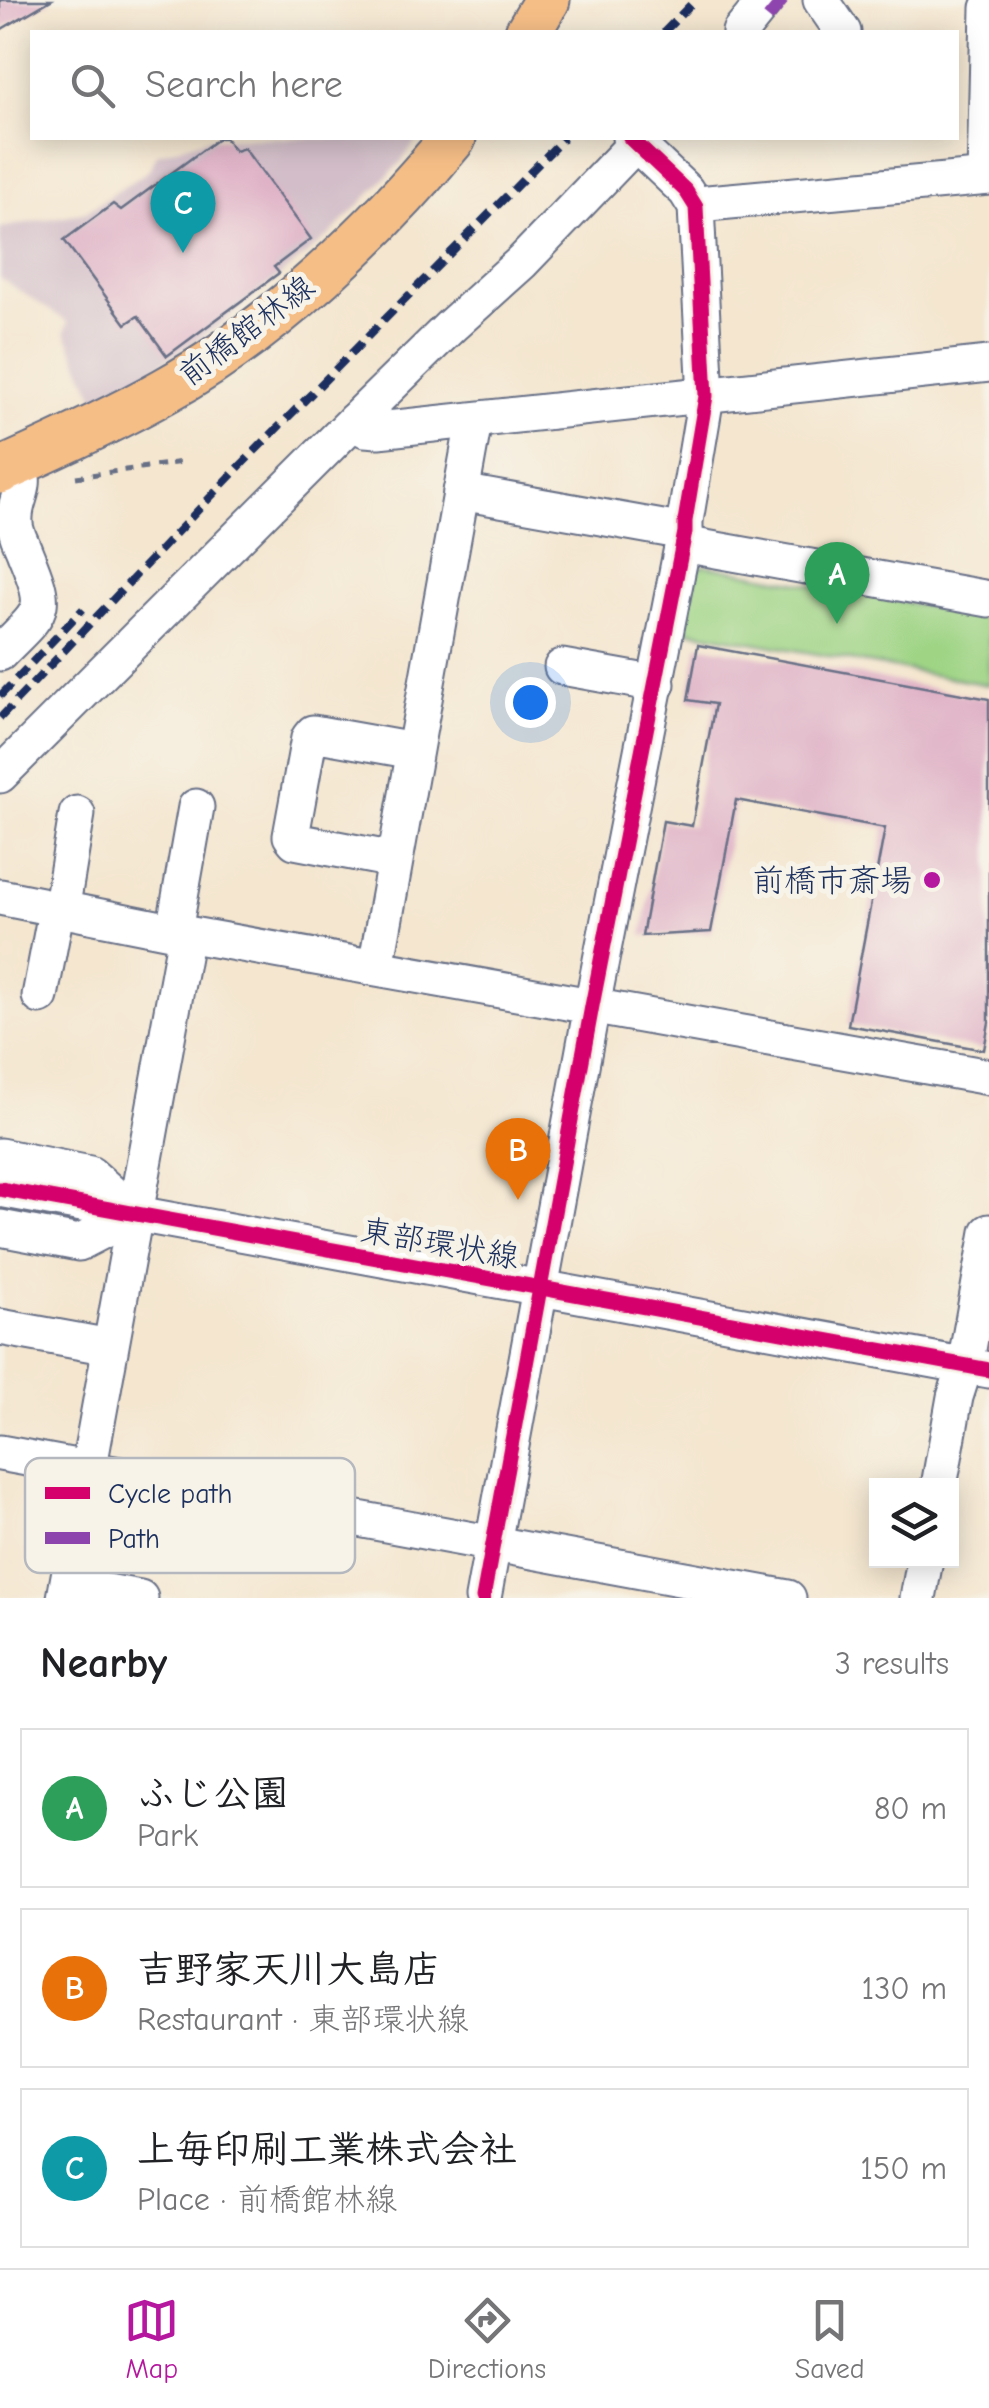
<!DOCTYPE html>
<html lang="en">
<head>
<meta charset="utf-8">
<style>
  :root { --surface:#fff; --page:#f2f2f2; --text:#202124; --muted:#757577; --line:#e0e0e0; --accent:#b5179e }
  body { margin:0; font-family:"Comic Neue","Klee One",sans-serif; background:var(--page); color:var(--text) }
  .controls { position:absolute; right:30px; bottom:30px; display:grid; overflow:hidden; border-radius:0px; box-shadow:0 5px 25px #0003 }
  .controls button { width:90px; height:90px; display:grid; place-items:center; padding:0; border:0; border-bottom:2px solid var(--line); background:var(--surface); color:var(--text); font:50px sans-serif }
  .you { position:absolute; left:530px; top:702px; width:35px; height:35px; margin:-25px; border:8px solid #fff; border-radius:50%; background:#1a73e8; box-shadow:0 0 0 15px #1a73e833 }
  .badge { display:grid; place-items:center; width:65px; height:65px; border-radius:50%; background:var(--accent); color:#fff; font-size:32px; font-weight:700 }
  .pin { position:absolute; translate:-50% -82px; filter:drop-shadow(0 2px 5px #0008) }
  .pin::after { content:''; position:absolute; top:52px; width:35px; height:30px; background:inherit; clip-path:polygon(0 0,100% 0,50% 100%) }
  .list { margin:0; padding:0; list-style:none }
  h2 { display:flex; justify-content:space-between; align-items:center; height:130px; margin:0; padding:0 40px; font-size:42px }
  h2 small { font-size:32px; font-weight:400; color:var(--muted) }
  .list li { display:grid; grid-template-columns:65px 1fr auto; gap:30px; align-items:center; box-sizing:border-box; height:160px; margin:0 20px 20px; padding:0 20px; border:2px solid var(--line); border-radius:0px }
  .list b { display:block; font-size:38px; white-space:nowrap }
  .list p { margin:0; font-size:32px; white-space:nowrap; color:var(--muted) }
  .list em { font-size:32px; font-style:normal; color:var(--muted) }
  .icon { flex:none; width:55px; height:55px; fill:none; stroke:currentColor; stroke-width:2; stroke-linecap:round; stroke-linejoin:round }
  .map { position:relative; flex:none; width:989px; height:1598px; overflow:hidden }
  .search { position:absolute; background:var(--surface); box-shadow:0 5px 25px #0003; left:30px; right:30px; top:30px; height:110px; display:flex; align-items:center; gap:25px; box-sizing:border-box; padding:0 35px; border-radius:0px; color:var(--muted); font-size:38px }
  .sheet { height:670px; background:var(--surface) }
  nav { display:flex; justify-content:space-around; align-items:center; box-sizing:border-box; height:140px; border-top:2px solid var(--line); background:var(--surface); font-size:28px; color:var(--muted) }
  nav a { display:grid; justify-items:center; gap:5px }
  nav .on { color:var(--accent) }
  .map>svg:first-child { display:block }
</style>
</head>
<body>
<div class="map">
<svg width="989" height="1598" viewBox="0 0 989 1598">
  <rect width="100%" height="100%" fill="#f7f3e8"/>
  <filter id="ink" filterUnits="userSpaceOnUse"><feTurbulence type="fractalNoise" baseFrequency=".01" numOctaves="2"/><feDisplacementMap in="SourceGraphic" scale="20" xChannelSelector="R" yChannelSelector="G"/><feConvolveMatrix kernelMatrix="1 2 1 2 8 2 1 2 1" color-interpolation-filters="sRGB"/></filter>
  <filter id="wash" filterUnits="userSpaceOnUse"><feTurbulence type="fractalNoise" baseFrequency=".0048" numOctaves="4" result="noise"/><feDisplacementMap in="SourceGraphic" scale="40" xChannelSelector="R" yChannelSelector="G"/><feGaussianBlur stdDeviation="2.25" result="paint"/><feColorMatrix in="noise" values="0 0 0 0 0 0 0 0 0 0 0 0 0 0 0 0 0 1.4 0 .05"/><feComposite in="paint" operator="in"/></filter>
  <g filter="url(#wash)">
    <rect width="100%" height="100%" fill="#f4e6cf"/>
    <path fill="#d2bdc8" d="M 208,138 L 419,138 L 400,163 L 331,234 L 217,327 L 98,404 L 65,332 L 68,322 L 0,278 L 0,228 L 86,212 L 148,171 L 157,154 Z"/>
    <path fill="#9fd485" stroke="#5d8272" stroke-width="2.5" d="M 704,565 L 989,618 L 989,685 L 684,630 L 696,570 Z"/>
    <g id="blocks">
      <g fill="#dfb1c6">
        <path d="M 0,0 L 51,0 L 0,30 Z"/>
        <path d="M 219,138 L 225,138 L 235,151 L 244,148 L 311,239 L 274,267 L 279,273 L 167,356 L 138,316 L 126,324 L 64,240 L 113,204 L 121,210 Z"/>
        <path d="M 698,645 L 989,699 L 989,1022 L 984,1050 L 848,1025 L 885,828 L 736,800 L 711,932 L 642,936 L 663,821 L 692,826 L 715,704 L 688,700 Z"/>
      </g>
    </g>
  </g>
  <g filter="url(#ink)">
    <use href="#blocks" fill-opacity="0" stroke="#676f86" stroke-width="2.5"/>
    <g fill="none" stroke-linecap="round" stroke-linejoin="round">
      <defs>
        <g id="minor">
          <path d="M 821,0 L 843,32"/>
          <path d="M 740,32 L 766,0"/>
          <path d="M 985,177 L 989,8"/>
          <path d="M 696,207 L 708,203 L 989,177"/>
          <path d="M 354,421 L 365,429 L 378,430 L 989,364"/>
          <path d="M 461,492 L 685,532"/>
          <path d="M 683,544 L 989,599"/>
          <path d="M 0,653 C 43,609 50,613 25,553 C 22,544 15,533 15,523 C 13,498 29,492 19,462"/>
          <path d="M 562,667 L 657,684"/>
          <path d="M 0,775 L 354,421 L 451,326 L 522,262 L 641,138"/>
          <path d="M 394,860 L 295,841 L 291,836 L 309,738 L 313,733 L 414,751"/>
          <path d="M 0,897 L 186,934 L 989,1077"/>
          <path d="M 174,931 L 196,807"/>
          <path d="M 376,967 L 474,421"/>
          <path d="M 40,996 L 55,917 L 63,899 L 77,814"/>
          <path d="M 0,1156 L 90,1174 L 135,1214 L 79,1243 L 0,1228"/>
          <path d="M 0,1189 L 989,1370"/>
          <path d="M 0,1327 L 110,1347"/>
          <path d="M 0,1453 L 788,1598"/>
          <path d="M 939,1486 L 955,1397 L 965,1366 L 989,1232"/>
          <path d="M 68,1585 L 140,1598"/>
          <path d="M 65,1598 L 186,934"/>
          <path d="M 483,1598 L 592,1006 L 685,532 L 685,521 L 706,396 L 696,207 L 686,191 L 630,138"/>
          <path d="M 918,1598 L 925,1560"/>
        </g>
        <g id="major">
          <path d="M 528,32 L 547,0"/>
          <path d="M 0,471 C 56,446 113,420 166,390 C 269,333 379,229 453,138"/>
        </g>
      </defs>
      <use href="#minor" stroke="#676f86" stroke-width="39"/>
      <use href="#major" stroke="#676f86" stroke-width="49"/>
      <path stroke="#676f86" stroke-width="5" stroke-dasharray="8 8" stroke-linecap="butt" d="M 76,477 L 182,462"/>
      <use href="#minor" stroke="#fff" stroke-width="35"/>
      <use href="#major" stroke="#f6be87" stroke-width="45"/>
      <g stroke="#1b2f5e" stroke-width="8" stroke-dasharray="15 8" stroke-linecap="butt">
        <path d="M 664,32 L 695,0"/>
        <path d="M 0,696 L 83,609"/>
        <path d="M 0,718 L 240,466 L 564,138"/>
      </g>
      <path stroke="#8e44ad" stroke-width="12" stroke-dasharray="25 12" stroke-linecap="butt" d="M 768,18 L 783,0"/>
      <defs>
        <g id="cycleway">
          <path d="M 0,1189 L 989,1370"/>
          <path d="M 483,1598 L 592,1006 L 685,532 L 685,521 L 706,396 L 696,207 L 686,191 L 630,138"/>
        </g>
      </defs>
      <use href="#cycleway" stroke="#f7f3e8" stroke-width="21"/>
      <use href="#cycleway" stroke="#d6006c" stroke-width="15"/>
    </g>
  </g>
  <circle fill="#b5179e" stroke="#f7f3e8" stroke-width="4" cx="932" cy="880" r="10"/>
  <g text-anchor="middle" stroke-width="10" stroke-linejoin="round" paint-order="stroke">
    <g font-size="32" fill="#1b2f5e" stroke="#f7f3e8">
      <text transform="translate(246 330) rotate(-37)" y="11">前橋館林線</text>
      <text transform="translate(440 1243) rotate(10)" y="11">東部環状線</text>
    </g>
    <g font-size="32" fill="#1b2f5e" stroke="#f7f3e8" text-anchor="end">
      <text x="912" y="891">前橋市斎場</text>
    </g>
  </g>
  <rect x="25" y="1458" width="330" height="115" rx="15" fill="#f7f3e8" stroke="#b5b8bf" stroke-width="2.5"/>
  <rect x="45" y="1487" width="45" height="12" fill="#d6006c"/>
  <rect x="45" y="1532" width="45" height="12" fill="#8e44ad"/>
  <g font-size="28" fill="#1b2f5e">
    <text x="108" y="1503">Cycle path</text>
    <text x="108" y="1548">Path</text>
  </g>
</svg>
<div class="controls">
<button><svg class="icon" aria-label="layers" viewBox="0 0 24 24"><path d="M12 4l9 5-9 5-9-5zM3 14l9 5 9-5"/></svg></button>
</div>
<div class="you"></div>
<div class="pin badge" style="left:837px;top:624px;background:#2e9e5b">A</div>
<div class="pin badge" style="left:518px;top:1200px;background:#e8710a">B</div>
<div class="pin badge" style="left:183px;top:253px;background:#0f9aa8">C</div>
<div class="search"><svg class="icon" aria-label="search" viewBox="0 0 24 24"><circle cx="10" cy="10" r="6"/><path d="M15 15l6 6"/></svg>Search here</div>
</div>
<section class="sheet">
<h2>Nearby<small>3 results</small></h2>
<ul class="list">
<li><span class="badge" style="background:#2e9e5b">A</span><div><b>ふじ公園</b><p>Park</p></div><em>80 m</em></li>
<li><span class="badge" style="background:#e8710a">B</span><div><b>吉野家天川大島店</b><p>Restaurant · 東部環状線</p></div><em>130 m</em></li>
<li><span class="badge" style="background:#0f9aa8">C</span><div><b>上毎印刷工業株式会社</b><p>Place · 前橋館林線</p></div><em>150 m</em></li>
</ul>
</section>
<nav>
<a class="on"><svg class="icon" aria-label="map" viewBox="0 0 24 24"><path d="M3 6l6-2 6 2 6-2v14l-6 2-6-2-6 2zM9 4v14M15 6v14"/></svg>Map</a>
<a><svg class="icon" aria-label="directions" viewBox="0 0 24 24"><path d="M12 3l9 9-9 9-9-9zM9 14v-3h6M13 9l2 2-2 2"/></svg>Directions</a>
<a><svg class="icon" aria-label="saved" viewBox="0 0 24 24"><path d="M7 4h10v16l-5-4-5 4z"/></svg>Saved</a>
</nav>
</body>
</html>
